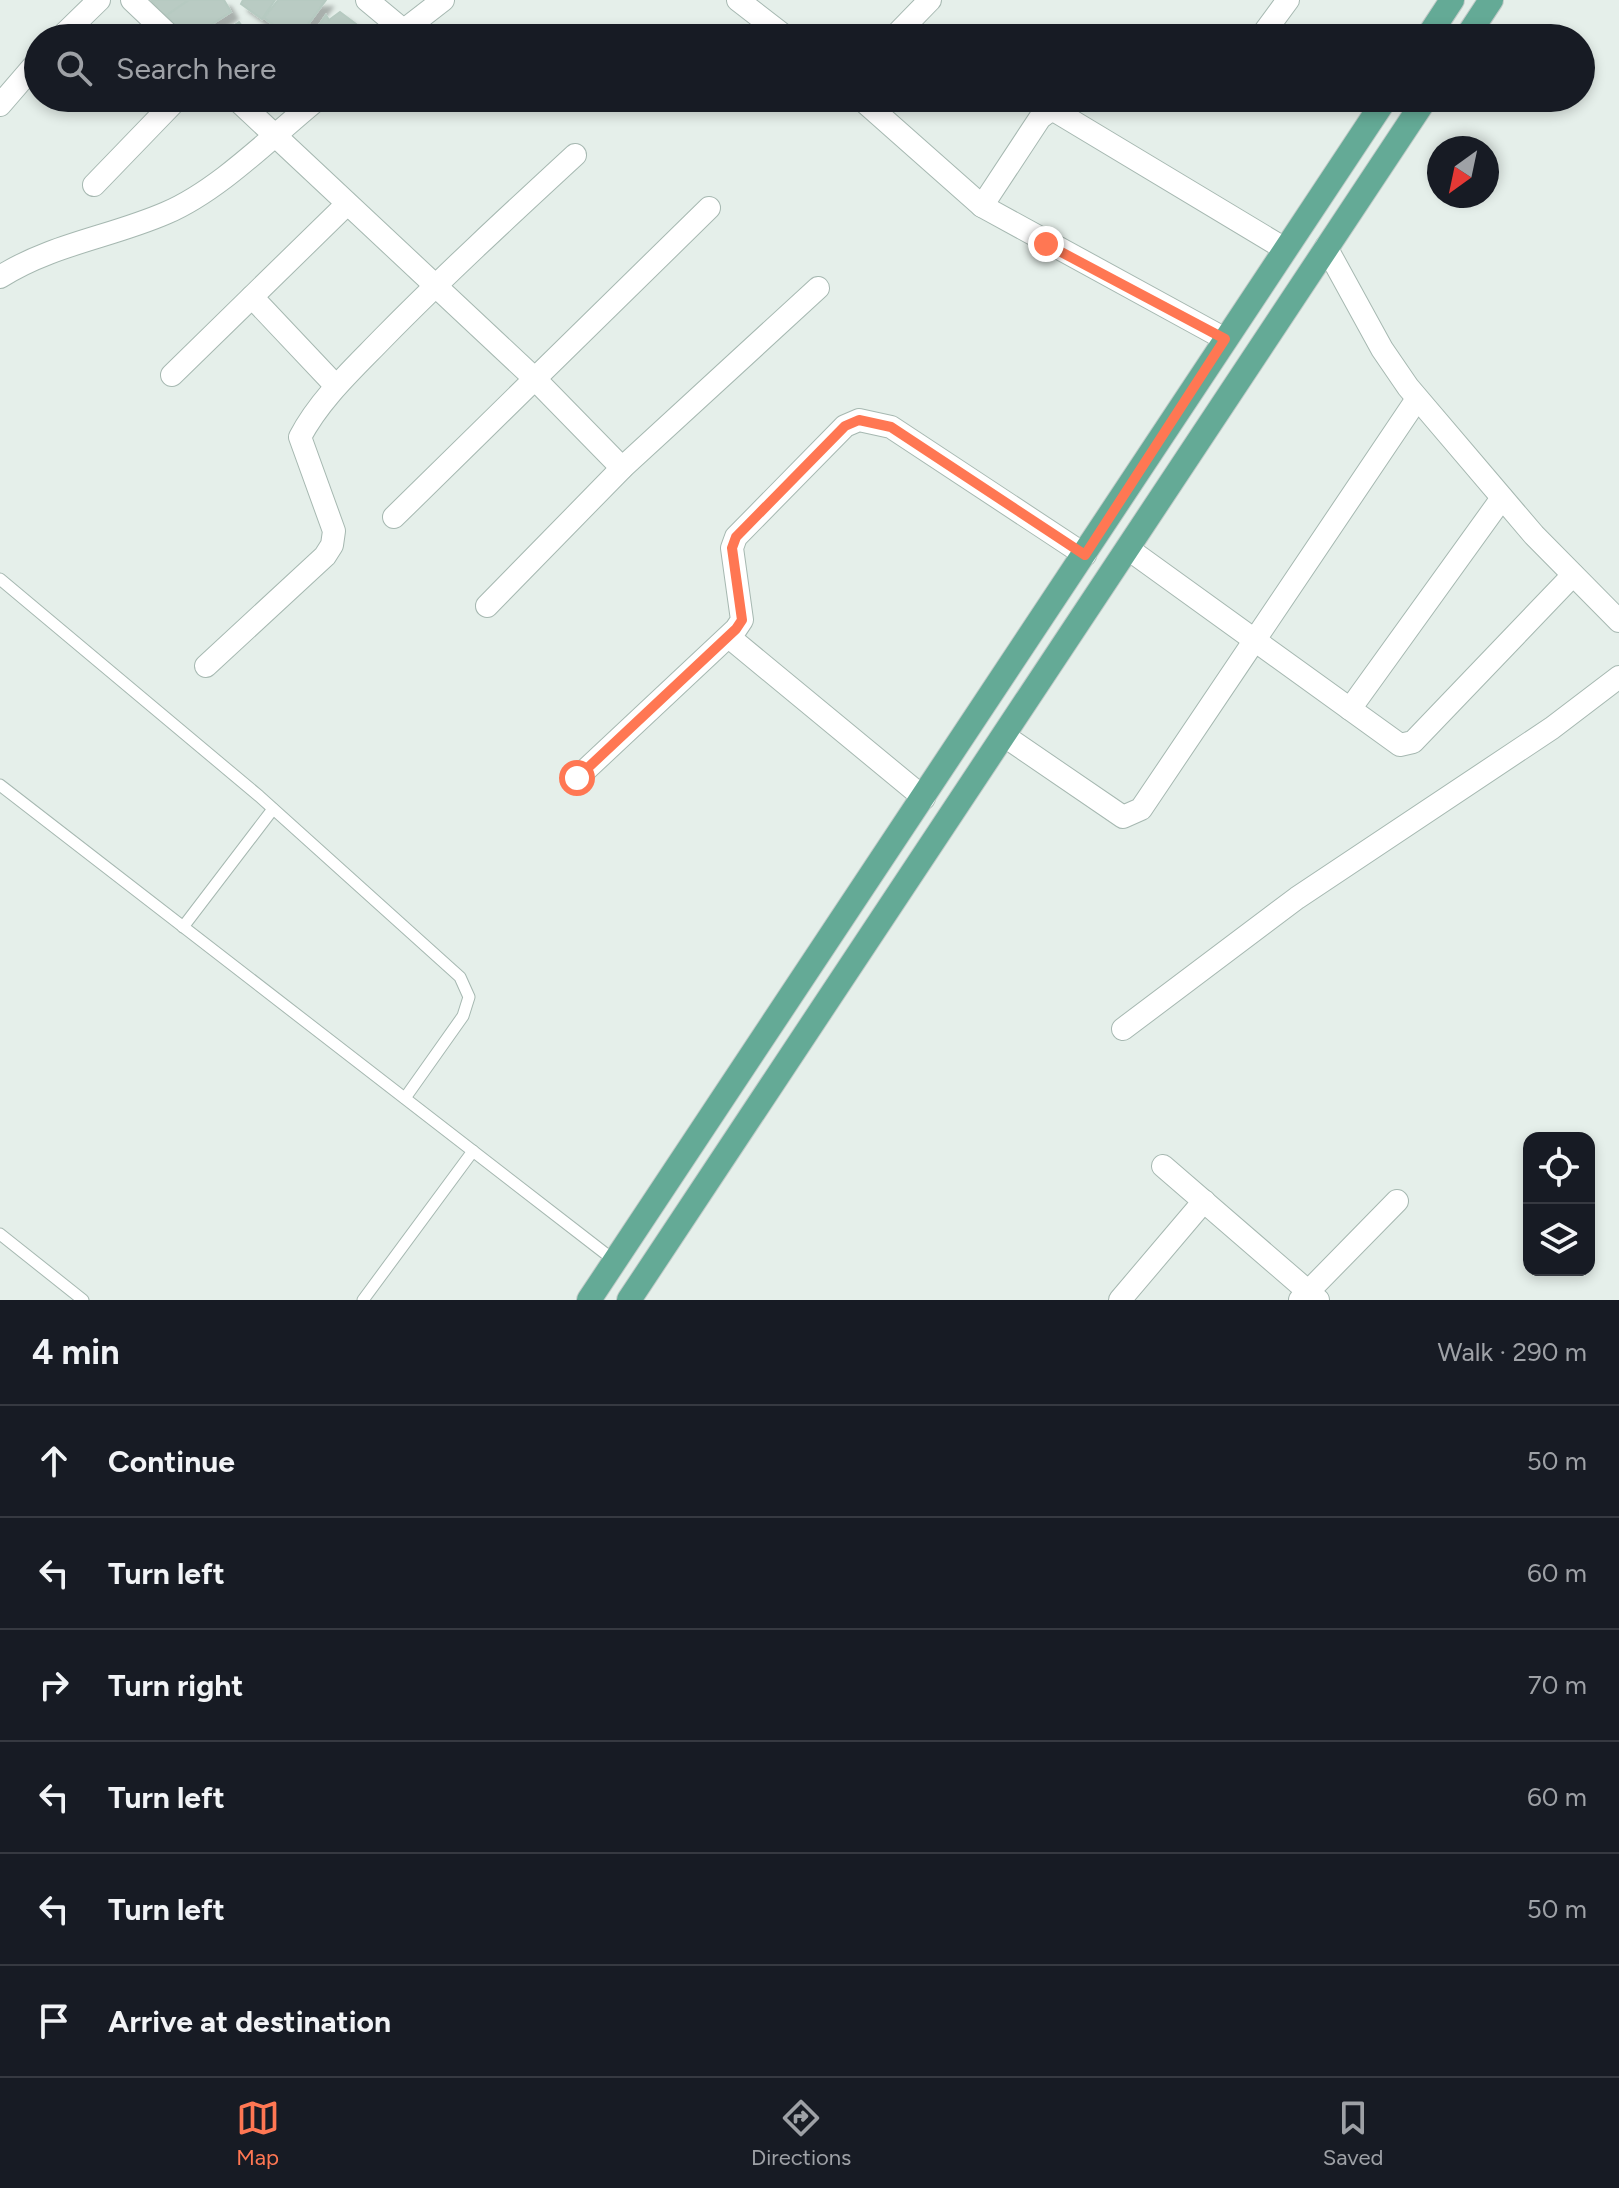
<!DOCTYPE html>
<html lang="en">
<head>
<meta charset="utf-8">
<style>
  :root { --surface:#171b24; --page:#20242c; --text:#f1f3f6; --muted:#9ea1a6; --line:#363941; --accent:#ff7753 }
  body { margin:0; font-family:Figtree,sans-serif; background:var(--page); color:var(--text) }
  .controls { position:absolute; right:24px; bottom:24px; display:grid; overflow:hidden; border-radius:16px; box-shadow:0 4px 12px #0003 }
  .controls button { width:72px; height:72px; display:grid; place-items:center; padding:0; border:0; border-bottom:2px solid var(--line); background:var(--surface); color:var(--text); font:40px sans-serif }
  .compass { position:absolute; left:1427px; top:136px; width:72px; height:72px; border-radius:50%; background:var(--surface); box-shadow:0 4px 12px #0003; rotate:213deg }
  .stop { position:absolute; width:24px; height:24px; margin:-18px; border:6px solid #ff7753; border-radius:50%; background:#fff }
  .stop.end { background:#ff7753; border-color:#fff; box-shadow:0 2px 8px #0008 }
  .list { margin:0; padding:0; list-style:none }
  h2 { display:flex; justify-content:space-between; align-items:center; height:104px; margin:0; padding:0 32px; font-size:34px }
  h2 small { font-size:26px; font-weight:400; color:var(--muted) }
  .list li { display:grid; grid-template-columns:52px 1fr auto; gap:24px; align-items:center; box-sizing:border-box; height:112px; padding:0 32px; border-top:2px solid var(--line) }
  .list b { display:block; font-size:30px; white-space:nowrap }
  .list em { font-size:26px; font-style:normal; color:var(--muted) }
  .icon { flex:none; width:44px; height:44px; fill:none; stroke:currentColor; stroke-width:2; stroke-linecap:round; stroke-linejoin:round }
  .map { position:relative; flex:none; width:1619px; height:1300px; overflow:hidden }
  .search { position:absolute; background:var(--surface); box-shadow:0 4px 12px #0003; left:24px; right:24px; top:24px; height:88px; display:flex; align-items:center; gap:20px; box-sizing:border-box; padding:0 28px; border-radius:44px; color:var(--muted); font-size:30px }
  .sheet { height:776px; background:var(--surface) }
  nav { display:flex; justify-content:space-around; align-items:center; box-sizing:border-box; height:112px; border-top:2px solid var(--line); background:var(--surface); font-size:22px; color:var(--muted) }
  nav a { display:grid; justify-items:center; gap:4px }
  nav .on { color:var(--accent) }
  .map>svg:first-child { display:block }
</style>
</head>
<body>
<div class="map">
<svg width="1619" height="1300" viewBox="0 0 1619 1300">
  <defs>
    <filter id="shadow"><feDropShadow dx="7" dy="7" stdDeviation="2" flood-color="#0004"/></filter>
  </defs>
  <rect width="100%" height="100%" fill="#e5efea"/>
  <g fill="#b9cbc3" stroke="#b6cac1" stroke-width="2" filter="url(#shadow)">
    <path d="M 151,0 L 189,0 L 167,15 L 161,14 Z"/>
    <path d="M 189,0 L 224,0 L 231,12 L 190,38 L 182,38 L 167,15 Z"/>
    <path d="M 243,0 L 275,0 L 262,19 L 241,4 Z"/>
    <path d="M 278,0 L 326,0 L 298,38 L 276,38 L 275,26 L 264,18 Z"/>
    <path d="M 340,12 L 360,27 L 353,38 L 310,38 L 326,15 L 329,20 Z"/>
    <path d="M 239,22 L 251,38 L 216,38 Z"/>
  </g>
  <g fill="none" stroke-linecap="round" stroke-linejoin="round">
    <defs>
      <g id="service">
        <path d="M 0,579 L 259,796 L 460,977 L 469,997 L 463,1016 L 405,1098"/>
        <path d="M 0,785 L 615,1261"/>
        <path d="M 183,927 L 273,809"/>
        <path d="M 0,1234 L 83,1300"/>
        <path d="M 363,1300 L 473,1151"/>
      </g>
      <g id="minor">
        <path d="M 132,0 L 172,38"/>
        <path d="M 367,0 L 403,30"/>
        <path d="M 738,0 L 787,38"/>
        <path d="M 60,38 L 99,0"/>
        <path d="M 394,38 L 443,0"/>
        <path d="M 893,38 L 930,0"/>
        <path d="M 1260,38 L 1288,0"/>
        <path d="M 235,98 L 533,377 L 622,468"/>
        <path d="M 860,98 L 982,206 L 1225,339"/>
        <path d="M 0,105 L 38,61"/>
        <path d="M 94,185 L 178,98"/>
        <path d="M 982,206 L 1040,118 L 1052,109 L 1285,249"/>
        <path d="M 1326,247 L 1382,349 L 1408,387 L 1534,535 L 1619,621"/>
        <path d="M 0,277 C 52,244 111,237 166,213 C 220,190 273,135 319,98"/>
        <path d="M 252,297 L 336,386"/>
        <path d="M 172,375 L 347,204"/>
        <path d="M 394,517 L 709,208"/>
        <path d="M 1127,548 L 1400,745 L 1413,742 L 1573,575"/>
        <path d="M 487,606 L 622,468 L 818,288"/>
        <path d="M 729,637 L 924,798"/>
        <path d="M 206,666 L 325,556 L 332,545 L 334,531 L 300,437 C 320,399 353,369 383,338 C 445,275 510,215 575,155"/>
        <path d="M 1350,709 L 1502,498"/>
        <path d="M 1003,735 L 1123,817 L 1141,809 L 1417,399"/>
        <path d="M 577,778 L 736,629 L 742,620 L 732,548 L 736,537 L 845,426 L 859,420 L 891,427 L 1085,555"/>
        <path d="M 1123,1029 L 1297,898 L 1552,728 L 1619,677"/>
        <path d="M 1163,1166 L 1318,1300"/>
        <path d="M 1120,1300 L 1204,1201"/>
        <path d="M 1300,1300 L 1397,1201"/>
      </g>
      <g id="primary">
        <path d="M 1427,38 L 1452,0"/>
        <path d="M 1466,38 L 1491,0"/>
        <path d="M 589,1300 L 1386,98"/>
        <path d="M 629,1300 L 1426,98"/>
      </g>
    </defs>
    <use href="#service" stroke="#a6b8b1" stroke-width="13"/>
    <use href="#minor" stroke="#a6b8b1" stroke-width="24"/>
    <use href="#primary" stroke="#c1cbc8" stroke-width="26"/>
    <use href="#service" stroke="#fff" stroke-width="11"/>
    <use href="#minor" stroke="#fff" stroke-width="22"/>
    <use href="#primary" stroke="#64aa96" stroke-width="24"/>
  </g>
  <g fill="none" stroke-linecap="round" stroke-linejoin="round">
    <path stroke="#ff7753" stroke-width="10" d="M 577,778 L 736,629 L 742,620 L 732,548 L 736,537 L 845,426 L 859,420 L 891,427 L 1085,555 L 1225,339 L 1046,244"/>
  </g>
</svg>
<div class="controls">
<button><svg class="icon" aria-label="locate" viewBox="0 0 24 24"><circle cx="12" cy="12" r="6"/><path d="M12 2v4M12 18v4M2 12h4M18 12h4"/></svg></button>
<button><svg class="icon" aria-label="layers" viewBox="0 0 24 24"><path d="M12 4l9 5-9 5-9-5zM3 14l9 5 9-5"/></svg></button>
</div>
<svg class="compass" viewBox="-18 -18 36 36"><path d="M0-13l5 13h-10z" fill="#e53935"/><path d="M0 13l5-13h-10z" fill="#9ea1a6"/></svg>
<div class="stop" style="left:577px;top:778px"></div>
<div class="stop end" style="left:1046px;top:244px"></div>
<div class="search"><svg class="icon" aria-label="search" viewBox="0 0 24 24"><circle cx="10" cy="10" r="6"/><path d="M15 15l6 6"/></svg>Search here</div>
</div>
<section class="sheet">
<h2>4 min<small>Walk · 290 m</small></h2>
<ul class="list">
<li><svg class="icon" aria-label="ahead" viewBox="0 0 24 24"><path d="M12 20V5M6 11l6-6 6 6"/></svg><div><b>Continue</b></div><em>50 m</em></li>
<li><svg class="icon" aria-label="left" viewBox="0 0 24 24"><path d="M17 20v-9H6M10 6l-5 5 5 5"/></svg><div><b>Turn left</b></div><em>60 m</em></li>
<li><svg class="icon" aria-label="right" viewBox="0 0 24 24"><path d="M7 20v-9h11M14 6l5 5-5 5"/></svg><div><b>Turn right</b></div><em>70 m</em></li>
<li><svg class="icon" aria-label="left" viewBox="0 0 24 24"><path d="M17 20v-9H6M10 6l-5 5 5 5"/></svg><div><b>Turn left</b></div><em>60 m</em></li>
<li><svg class="icon" aria-label="left" viewBox="0 0 24 24"><path d="M17 20v-9H6M10 6l-5 5 5 5"/></svg><div><b>Turn left</b></div><em>50 m</em></li>
<li><svg class="icon" aria-label="arrive" viewBox="0 0 24 24"><path d="M6 21V4h12l-3 4 3 4H6"/></svg><div><b>Arrive at destination</b></div></li>
</ul>
</section>
<nav>
<a class="on"><svg class="icon" aria-label="map" viewBox="0 0 24 24"><path d="M3 6l6-2 6 2 6-2v14l-6 2-6-2-6 2zM9 4v14M15 6v14"/></svg>Map</a>
<a><svg class="icon" aria-label="directions" viewBox="0 0 24 24"><path d="M12 3l9 9-9 9-9-9zM9 14v-3h6M13 9l2 2-2 2"/></svg>Directions</a>
<a><svg class="icon" aria-label="saved" viewBox="0 0 24 24"><path d="M7 4h10v16l-5-4-5 4z"/></svg>Saved</a>
</nav>
</body>
</html>
